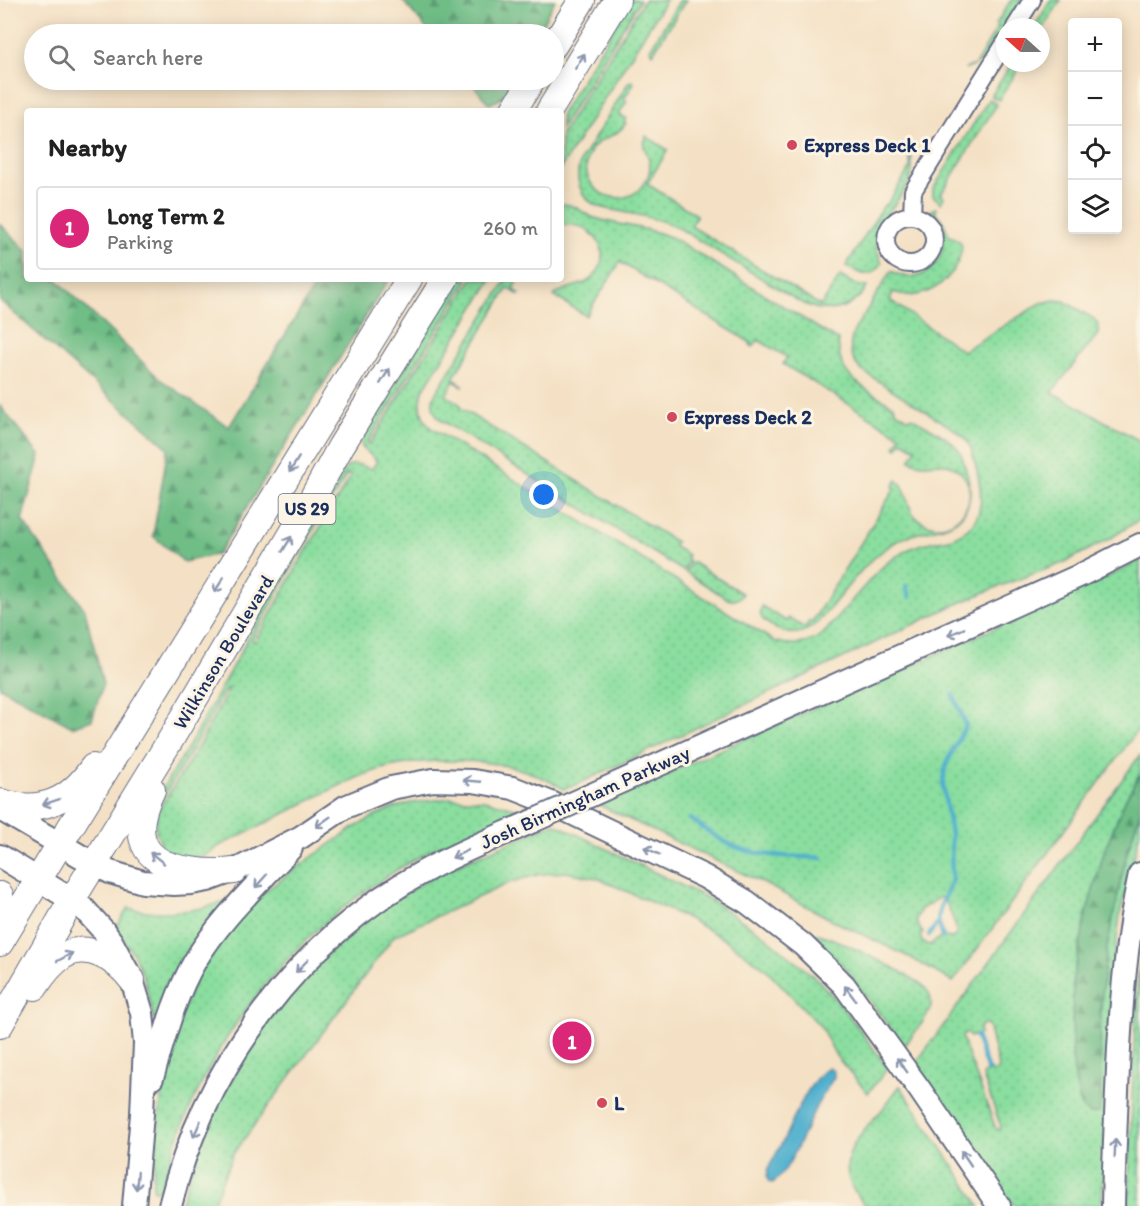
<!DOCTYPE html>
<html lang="en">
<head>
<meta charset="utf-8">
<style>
  :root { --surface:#fff; --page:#f2f2f2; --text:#222; --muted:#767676; --line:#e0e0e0; --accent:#db2777 }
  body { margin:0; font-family:Itim,sans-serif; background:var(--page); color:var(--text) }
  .controls { position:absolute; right:18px; top:18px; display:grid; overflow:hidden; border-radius:6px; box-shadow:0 3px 15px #0003 }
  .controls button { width:54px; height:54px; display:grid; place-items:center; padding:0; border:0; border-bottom:2px solid var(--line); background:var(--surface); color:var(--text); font:30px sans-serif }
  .compass { position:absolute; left:996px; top:18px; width:54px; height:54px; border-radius:50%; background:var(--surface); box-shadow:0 3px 15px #0003; rotate:291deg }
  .you { position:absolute; left:544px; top:495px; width:21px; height:21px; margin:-15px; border:4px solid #fff; border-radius:50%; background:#1a73e8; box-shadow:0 0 0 9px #1a73e833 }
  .badge { display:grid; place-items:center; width:39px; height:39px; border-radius:50%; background:var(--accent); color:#fff; font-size:20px; font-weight:700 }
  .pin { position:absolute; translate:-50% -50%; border:3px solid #fff; box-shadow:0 2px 6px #0006 }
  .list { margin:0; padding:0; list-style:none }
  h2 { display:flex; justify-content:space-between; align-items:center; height:78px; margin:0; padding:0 24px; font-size:26px }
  h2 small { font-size:20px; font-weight:400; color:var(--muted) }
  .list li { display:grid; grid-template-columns:39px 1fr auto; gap:18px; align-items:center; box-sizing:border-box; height:84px; margin:0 12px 12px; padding:0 12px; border:2px solid var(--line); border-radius:6px }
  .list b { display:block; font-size:22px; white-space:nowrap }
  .list p { margin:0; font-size:20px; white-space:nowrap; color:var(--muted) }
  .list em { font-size:20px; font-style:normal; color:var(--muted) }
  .icon { flex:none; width:33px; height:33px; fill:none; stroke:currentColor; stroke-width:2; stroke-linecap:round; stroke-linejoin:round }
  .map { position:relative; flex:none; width:1140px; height:1206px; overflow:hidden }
  .search { position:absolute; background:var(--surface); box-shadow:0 3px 15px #0003; left:24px; top:24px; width:540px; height:66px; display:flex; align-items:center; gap:15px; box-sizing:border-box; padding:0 21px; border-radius:33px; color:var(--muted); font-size:22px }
  .panel { position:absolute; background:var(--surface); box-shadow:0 3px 15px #0003; left:24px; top:108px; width:540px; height:174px; border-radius:6px }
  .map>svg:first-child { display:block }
</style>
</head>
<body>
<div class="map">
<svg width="1140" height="1206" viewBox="0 0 1140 1206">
  <defs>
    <pattern id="grass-dots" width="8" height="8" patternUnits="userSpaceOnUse" patternTransform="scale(1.5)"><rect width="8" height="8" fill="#8ade9f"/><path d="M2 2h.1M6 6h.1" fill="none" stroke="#76bf8b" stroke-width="1.8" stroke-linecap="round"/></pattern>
    <pattern id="forest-firs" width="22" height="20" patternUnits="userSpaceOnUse" patternTransform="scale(1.5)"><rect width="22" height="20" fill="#6fbd86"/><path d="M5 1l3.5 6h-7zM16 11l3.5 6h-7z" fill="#5a9a71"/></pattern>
  </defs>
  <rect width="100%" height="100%" fill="#fcf5e5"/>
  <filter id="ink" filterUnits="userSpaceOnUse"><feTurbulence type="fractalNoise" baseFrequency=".0167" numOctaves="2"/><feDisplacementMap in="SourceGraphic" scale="12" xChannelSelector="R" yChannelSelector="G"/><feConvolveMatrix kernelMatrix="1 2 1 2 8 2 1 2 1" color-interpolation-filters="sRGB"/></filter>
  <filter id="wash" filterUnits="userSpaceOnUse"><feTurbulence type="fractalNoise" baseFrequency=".008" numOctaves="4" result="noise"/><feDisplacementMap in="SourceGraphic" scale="24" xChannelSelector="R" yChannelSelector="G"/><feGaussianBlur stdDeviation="1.35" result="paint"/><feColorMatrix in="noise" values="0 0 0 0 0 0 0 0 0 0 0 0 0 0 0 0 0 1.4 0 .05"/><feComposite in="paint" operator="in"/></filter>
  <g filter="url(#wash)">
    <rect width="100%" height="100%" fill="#f4e1c5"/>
    <g fill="url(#grass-dots)" stroke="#52867e" stroke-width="1.5" fill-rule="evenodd">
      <path d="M 631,0 L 640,0 L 561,128 L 561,114 Z"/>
      <path d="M 644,0 L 666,0 L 561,168 L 561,135 Z"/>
      <path d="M 680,0 L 686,0 L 653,53 L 650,49 Z"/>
      <path d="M 1011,0 L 1022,0 L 986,57 L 972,67 L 965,69 L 975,65 L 998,27 L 996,24 Z"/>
      <path d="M 1051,0 L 1061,0 L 1041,32 L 1041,27 L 1034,27 Z"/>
      <path d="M 1012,63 L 1022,63 L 999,100 L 991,96 Z"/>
      <path d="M 632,81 L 634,83 L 624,99 L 627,101 L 619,114 L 626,118 L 624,122 L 626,123 C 616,140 597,135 589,155 C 574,192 628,216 646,180 C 651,172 651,162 647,154 C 646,150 644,149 644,145 C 644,143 646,138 646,136 L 668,150 L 647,184 L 697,215 L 691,226 L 821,306 L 840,276 L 856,285 L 867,287 C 851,312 825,315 800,302 L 677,227 C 660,219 641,216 623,212 C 614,210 603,209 595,205 C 579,196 574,177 581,160 L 629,82 Z"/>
      <path d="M 989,99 L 997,104 L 941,194 L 944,197 L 941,203 L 933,196 L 933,189 Z"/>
      <path d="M 910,153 L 911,154 C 912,162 913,170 911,177 C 902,201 872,223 877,249 C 878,254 880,258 882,263 C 871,280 861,275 846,266 L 884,205 L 886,206 L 910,168 Z"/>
      <path d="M 561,204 C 575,203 583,214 595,218 C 621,226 648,227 673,238 L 836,339 L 838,340 C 839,348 839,356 842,364 C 851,384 877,395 894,406 L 896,411 L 909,419 L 912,417 C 927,427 952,438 961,453 C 966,472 976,493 965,511 C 953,530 931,528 912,535 C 902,538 892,543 884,550 C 863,565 847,588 831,607 C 825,614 819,622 812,627 C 799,636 785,634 773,627 C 764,621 757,617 762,606 L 786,621 L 789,618 L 805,628 L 809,621 L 812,622 L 895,488 L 893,487 L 897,480 C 912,492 903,512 923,522 C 956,540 987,494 958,470 C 941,456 926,470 910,460 L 916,449 L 902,441 L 897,448 L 895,446 L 901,436 L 783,364 L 787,357 L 758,340 L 753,347 L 750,345 L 751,343 L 620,262 L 586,316 L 554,296 C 566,284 584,289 595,275 C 615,250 590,220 561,225 Z"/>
      <path d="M 935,208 L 937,209 L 935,212 L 943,221 L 949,236 C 953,237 958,239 961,243 C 963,247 961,252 960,256 C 954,276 936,292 916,295 C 908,297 901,294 893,292 L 890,300 L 963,351 L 1041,303 L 1055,300 L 1064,301 L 1093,318 L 1098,324 L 1098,334 L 1052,392 L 1140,441 L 1140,519 L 1111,538 L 1063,563 L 995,588 L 950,607 L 572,787 L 569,786 L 564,789 C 551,782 537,774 522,770 C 482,757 409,758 369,773 C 345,782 322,794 299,806 C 275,819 250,831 225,843 C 214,848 206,857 194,861 L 155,847 L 161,842 L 156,832 L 156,818 L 162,805 L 194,754 L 229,689 L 226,688 L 191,751 L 156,809 L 153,804 L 187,749 L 286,569 L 346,468 C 353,461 363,466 372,469 L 377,461 L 362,447 L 361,442 L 459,279 L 468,279 L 367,443 L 370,444 L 472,279 L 492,279 L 423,390 C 419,405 420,417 431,428 L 774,641 C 793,647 808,645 824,633 C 836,619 848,605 860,591 C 872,578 882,565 897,556 C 906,550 916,545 927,543 C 934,541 942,541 949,539 C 995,524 980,482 971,448 L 965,438 L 955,430 L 861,370 C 849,358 848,344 855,329 L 891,271 C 897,274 903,277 910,277 C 930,277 946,257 942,237 C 940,228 933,220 930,211 ZM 347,474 L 351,476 L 302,558 L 255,642 L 252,640 L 298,556 Z"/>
      <path d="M 507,279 L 519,279 L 513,289 L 520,294 L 519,295 L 508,288 L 453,378 L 463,385 L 462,386 L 454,381 L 446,395 L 461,405 L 460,408 L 676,542 L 673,546 L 688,555 L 686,558 L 689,561 L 683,571 L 442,421 C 433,413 430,405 435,394 Z"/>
      <path d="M 1140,559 L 1140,727 L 953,982 L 909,957 L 836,922 L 767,885 L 599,805 L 604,803 L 602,802 L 1065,597 L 1128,567 ZM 939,898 L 944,898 C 946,902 956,925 956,929 C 957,931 956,933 956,935 L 952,938 C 941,936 939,937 930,945 L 926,944 L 922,942 L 920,935 L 923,933 L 917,924 L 916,919 L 921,909 Z"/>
      <path d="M 692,562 L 743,594 C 738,599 735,602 728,599 L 685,572 Z"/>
      <path d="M 1140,755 L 1140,774 L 1126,798 L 1105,849 L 1086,915 L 1073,979 L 1072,1056 L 1077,1090 L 1082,1108 L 1101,1100 C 1099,1050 1100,1000 1106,949 C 1112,903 1126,856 1140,812 L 1140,832 L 1120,914 L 1114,961 L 1108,1052 L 1102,1206 L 1014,1206 L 916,1063 ZM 983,1024 L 988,1025 L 998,1066 L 996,1071 L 993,1073 L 990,1070 L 985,1072 L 983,1076 L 1001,1127 L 998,1130 L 996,1129 L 962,1038 L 964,1034 L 968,1034 L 970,1037 L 980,1034 L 979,1029 Z"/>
      <path d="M 451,798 L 484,800 L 519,809 L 513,811 L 515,813 C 472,831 428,849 389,875 C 306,928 237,1005 196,1095 C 187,1114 179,1134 172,1154 C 168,1165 165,1177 160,1188 L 158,1190 L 154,1190 L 153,1187 L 153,1180 L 164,1068 L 168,1046 L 203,960 L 256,898 L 309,859 L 354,828 L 373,817 L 393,808 L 411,803 Z"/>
      <path d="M 556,824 L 709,899 L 761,933 L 817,979 L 842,1006 L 885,1064 L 888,1068 L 868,1093 L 836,1056 L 821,1027 L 766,969 L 724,939 L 691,920 L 597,878 L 566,872 L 541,874 L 511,882 L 394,936 L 233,1154 L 212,1206 L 180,1206 L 191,1170 L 221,1096 L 264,1025 L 316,964 L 374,913 L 438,873 L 546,827 Z"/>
      <path d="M 226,902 L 159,1020 L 156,1020 L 154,1019 L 144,978 L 135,957 L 116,928 L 128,908 C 153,914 177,913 203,908 C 211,906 218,903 226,902 Z"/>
      <path d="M 816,934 C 829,934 915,977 924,987 C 929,991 931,998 931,1004 C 931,1015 911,1036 904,1046 L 844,967 L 816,940 L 815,937 Z"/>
      <path d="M 1140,961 L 1140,1206 L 1128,1206 L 1136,997 Z"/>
      <path d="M 900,1086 L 980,1206 L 866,1206 C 861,1200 855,1194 852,1187 C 837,1157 861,1132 880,1112 C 887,1104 893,1094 900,1086 Z"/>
    </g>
    <g fill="url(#forest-firs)" stroke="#457672" stroke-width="1.5">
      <path d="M 402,0 L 555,0 L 537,34 L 431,34 Z"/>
      <path d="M 469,80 L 513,80 L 503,98 L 489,104 Z"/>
      <path d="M 0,224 L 27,251 L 27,279 L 56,279 L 161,380 L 229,427 L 319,279 L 389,279 L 218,554 L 184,562 L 153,536 L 168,448 L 0,301 Z"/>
      <path d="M 0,406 L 40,456 L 22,520 L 85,610 L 103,684 L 92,720 L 72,727 L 0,687 Z"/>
      <path d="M 1140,774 L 1140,812 L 1127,852 L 1107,947 L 1100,1011 L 1101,1100 L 1099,1113 L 1090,1114 L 1082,1108 L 1077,1090 L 1072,1056 L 1073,979 L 1086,915 L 1105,849 L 1126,798 Z"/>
    </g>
    <path fill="#4eafcd" stroke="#346f96" stroke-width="1.5" d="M 829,1067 L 834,1072 L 834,1077 C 828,1086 822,1096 817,1105 C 807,1124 789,1174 772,1183 L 769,1182 L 767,1178 L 768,1169 C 773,1159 779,1149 784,1139 C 793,1119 810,1078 829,1067 Z"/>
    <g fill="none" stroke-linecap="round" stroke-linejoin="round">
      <g stroke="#4eafcd" stroke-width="4.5">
        <path d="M 906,586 L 910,597"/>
        <path d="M 690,819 C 703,827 716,838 729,844 C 757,858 792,856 822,858"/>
        <path d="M 929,935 L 938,922"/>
        <path d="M 943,937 L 938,921 L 940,908 L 952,881 L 951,834 L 943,786 L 944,773 L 948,760 L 966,725 L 953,695"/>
        <path d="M 976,1036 L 988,1071"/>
      </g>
    </g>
  </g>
  <g filter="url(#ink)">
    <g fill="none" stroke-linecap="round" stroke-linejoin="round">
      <defs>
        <g id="minor">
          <path d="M 1015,27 L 1032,0"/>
          <circle cx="910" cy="240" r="24"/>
          <path d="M 912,216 L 913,191 L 1005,43"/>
        </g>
        <g id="secondary">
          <path d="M 589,796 L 1081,575 L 1140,545"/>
          <path d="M 0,809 L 94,864 L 110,872 L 143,882 L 174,884 L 192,883 L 208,880 L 240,868 L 301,837 L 345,807 L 391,788 L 433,780 L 473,781 L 513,788 L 551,803 L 705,877 L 747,902 L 803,945 L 844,985 L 920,1090 L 999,1206"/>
          <path d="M 0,856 L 72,900 L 84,909 L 103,930 L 111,941 L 132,980 L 142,1013 L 145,1043 L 142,1114 L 134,1206"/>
          <path d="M 152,1078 C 164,1038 174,997 195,961 C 220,919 258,884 291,848"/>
          <path d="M 170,1206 C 204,1067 299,939 425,871 C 459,852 497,837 533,821"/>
          <path d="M 1113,1206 C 1114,1160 1116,1114 1118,1069 C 1121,1003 1126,938 1140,874"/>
        </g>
        <g id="primary">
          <path d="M 554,45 L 582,0"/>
          <path d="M 513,111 L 532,80"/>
          <path d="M 549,111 L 617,0"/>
          <path d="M 152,790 C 131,833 139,864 191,870 C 205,872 219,873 234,871"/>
          <path d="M 0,802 C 41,814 69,802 93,767"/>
          <path d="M 0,895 L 2,917 L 0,929"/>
          <path d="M 0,943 L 60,844 L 409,279"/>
          <path d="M 35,987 C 42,976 52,963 63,956 C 88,941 117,960 132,980"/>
          <path d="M 0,1025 L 72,900 L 171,739 L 302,517 L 341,446 L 445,279"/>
        </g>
      </defs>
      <use href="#minor" stroke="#676d82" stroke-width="20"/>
      <use href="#secondary" stroke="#676d82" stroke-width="26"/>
      <use href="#primary" stroke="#676d82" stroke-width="28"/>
      <use href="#minor" stroke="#fff" stroke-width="16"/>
      <use href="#secondary" stroke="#fff" stroke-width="22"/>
      <use href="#primary" stroke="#fff" stroke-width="26"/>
      <defs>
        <path id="secondary-bridge" d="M 533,821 L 589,796"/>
      </defs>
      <use href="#secondary-bridge" stroke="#676d82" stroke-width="26" stroke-linecap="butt"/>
      <use href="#secondary-bridge" stroke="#fff" stroke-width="22"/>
    </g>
    <defs><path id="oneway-shaft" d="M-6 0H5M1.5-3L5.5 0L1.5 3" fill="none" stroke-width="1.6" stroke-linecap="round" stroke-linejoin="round" transform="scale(1.5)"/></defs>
    <g stroke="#8d97ae">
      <use href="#oneway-shaft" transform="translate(580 61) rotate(-58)"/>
      <use href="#oneway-shaft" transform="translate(385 376) rotate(-58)"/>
      <use href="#oneway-shaft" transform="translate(294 465) rotate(122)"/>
      <use href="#oneway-shaft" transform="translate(287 544) rotate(-59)"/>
      <use href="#oneway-shaft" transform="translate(219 585) rotate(122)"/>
      <use href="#oneway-shaft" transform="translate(956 632) rotate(156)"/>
      <use href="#oneway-shaft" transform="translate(472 781) rotate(-175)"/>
      <use href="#oneway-shaft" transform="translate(51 802) rotate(161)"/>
      <use href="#oneway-shaft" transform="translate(323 822) rotate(145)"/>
      <use href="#oneway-shaft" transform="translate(652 851) rotate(-154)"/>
      <use href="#oneway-shaft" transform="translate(460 854) rotate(154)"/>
      <use href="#oneway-shaft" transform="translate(157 858) rotate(-142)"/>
      <use href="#oneway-shaft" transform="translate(261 881) rotate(132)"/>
      <use href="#oneway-shaft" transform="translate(65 957) rotate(-28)"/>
      <use href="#oneway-shaft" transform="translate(302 966) rotate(134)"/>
      <use href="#oneway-shaft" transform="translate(850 993) rotate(-127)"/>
      <use href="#oneway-shaft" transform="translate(902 1065) rotate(-126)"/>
      <use href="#oneway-shaft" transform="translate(197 1129) rotate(114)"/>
      <use href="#oneway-shaft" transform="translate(1115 1148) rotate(-88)"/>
      <use href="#oneway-shaft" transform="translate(966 1158) rotate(-124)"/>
      <use href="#oneway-shaft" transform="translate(137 1181) rotate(95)"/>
    </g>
  </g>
  <g fill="#d1495b" stroke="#fcf5e5" stroke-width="2">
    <circle cx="792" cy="145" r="6"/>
    <circle cx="672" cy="417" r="6"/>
    <circle cx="602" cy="1103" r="6"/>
  </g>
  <g text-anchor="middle" stroke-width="6" stroke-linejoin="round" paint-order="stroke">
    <rect fill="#fcf5e5" stroke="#5e6a86" stroke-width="1.5" x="278.5" y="494" width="57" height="30" rx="4.5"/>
    <g font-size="18" font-weight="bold" fill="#1b2f5e">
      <text x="307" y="515">US 29</text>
    </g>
    <g font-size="20" font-weight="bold" fill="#1b2f5e" stroke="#fcf5e5" text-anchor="start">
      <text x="804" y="152">Express Deck 1</text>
      <text x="684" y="424">Express Deck 2</text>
      <text x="614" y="1110">L</text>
    </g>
    <g font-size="20" fill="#1b2f5e" stroke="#fcf5e5">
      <text transform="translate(223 652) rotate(-59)" y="7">Wilkinson Boulevard</text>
      <text transform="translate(585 797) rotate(-24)" y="7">Josh Birmingham Parkway</text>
    </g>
  </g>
</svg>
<div class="controls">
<button>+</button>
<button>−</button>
<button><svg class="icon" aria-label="locate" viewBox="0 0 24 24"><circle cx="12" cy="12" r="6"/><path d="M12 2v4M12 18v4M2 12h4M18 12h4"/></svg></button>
<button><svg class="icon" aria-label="layers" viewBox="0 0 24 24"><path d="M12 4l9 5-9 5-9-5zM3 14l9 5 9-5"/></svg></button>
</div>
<svg class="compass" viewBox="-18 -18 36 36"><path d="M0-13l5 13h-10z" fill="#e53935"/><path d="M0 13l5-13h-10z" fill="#767676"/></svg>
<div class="you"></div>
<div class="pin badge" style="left:572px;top:1041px">1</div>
<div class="search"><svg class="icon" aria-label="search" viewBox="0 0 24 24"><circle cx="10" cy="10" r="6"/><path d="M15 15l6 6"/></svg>Search here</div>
<section class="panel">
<h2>Nearby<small></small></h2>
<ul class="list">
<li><span class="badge">1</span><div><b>Long Term 2</b><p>Parking</p></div><em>260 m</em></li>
</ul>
</section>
</div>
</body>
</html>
